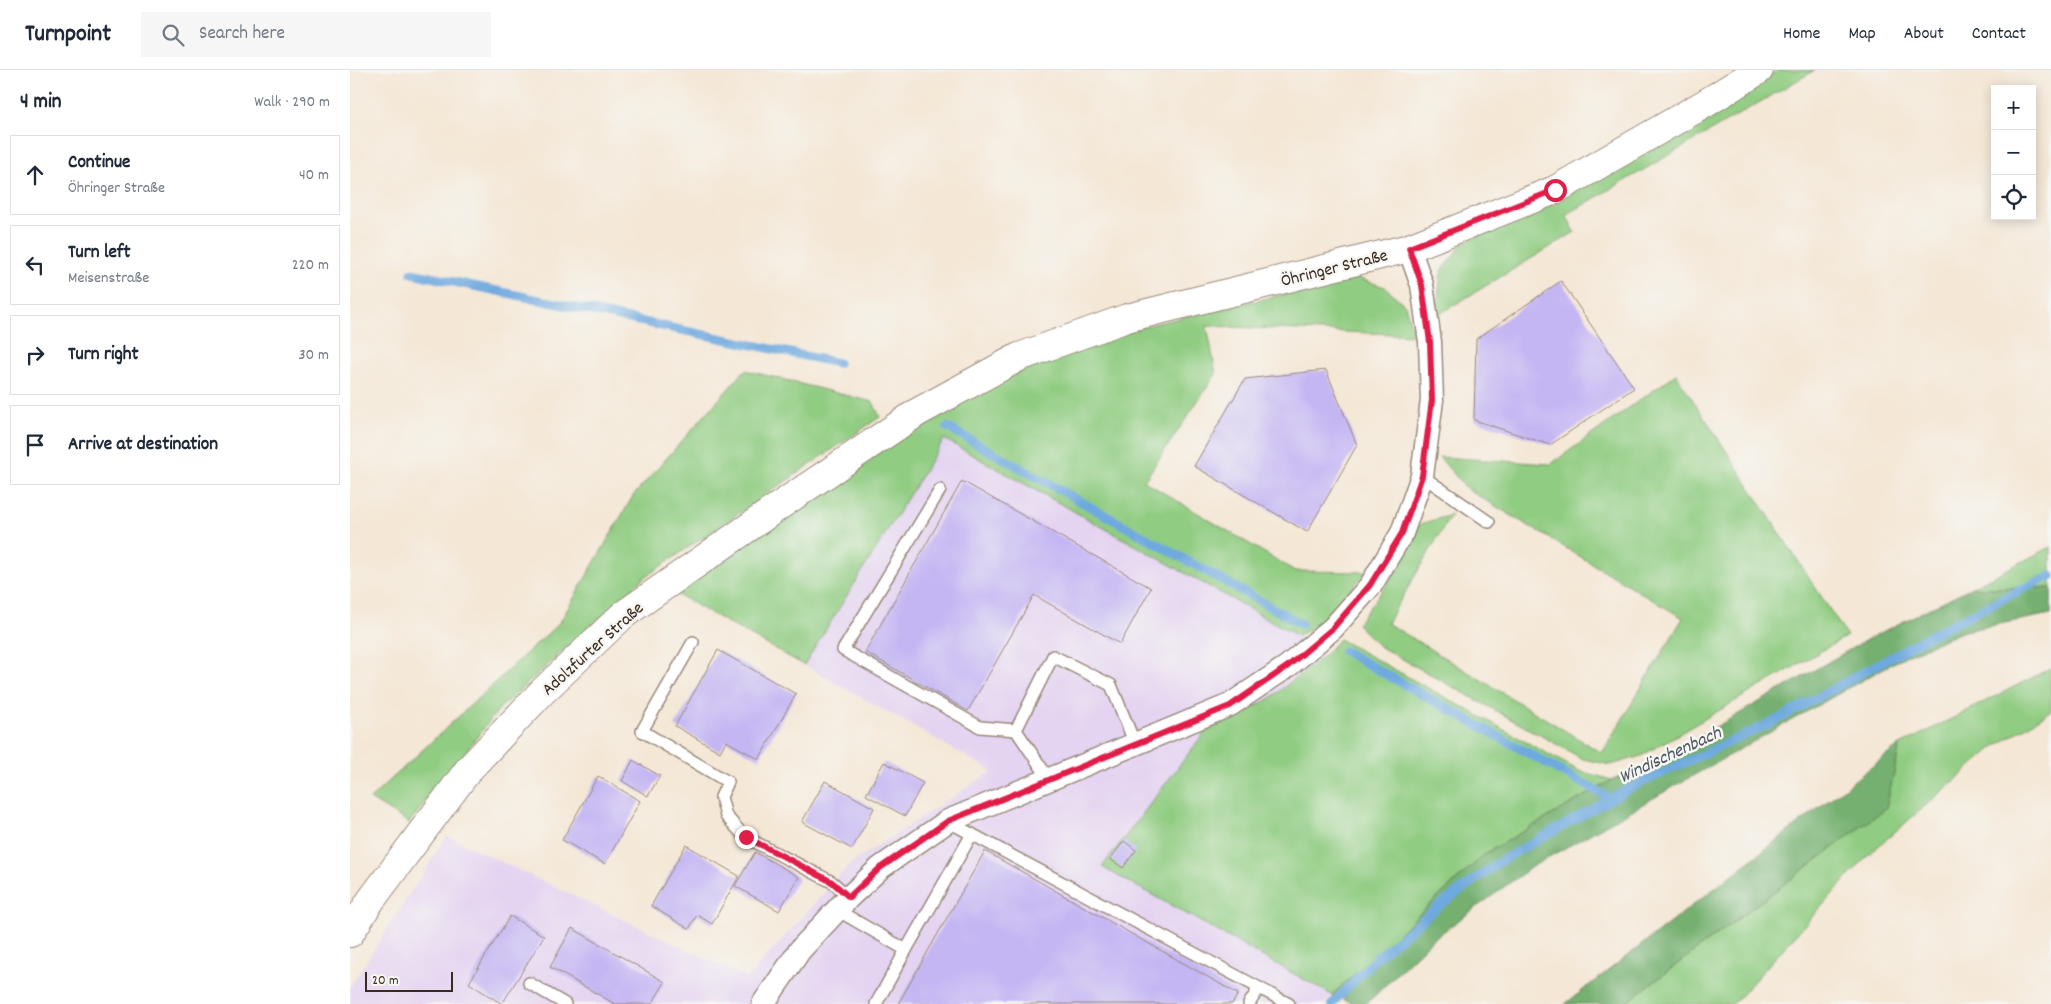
<!DOCTYPE html>
<html lang="en">
<head>
<meta charset="utf-8">
<style>
  :root { --surface:#fff; --page:#f6f6f7; --text:#1f2937; --muted:#747a83; --line:#e0e1e3 }
  body { margin:0; font-family:Dekko,sans-serif; background:var(--page); color:var(--text) }
  .controls { position:absolute; right:15px; top:15px; display:grid; overflow:hidden; border-radius:0px; box-shadow:0 2px 12px #0003 }
  .controls button { width:45px; height:45px; display:grid; place-items:center; padding:0; border:0; border-bottom:1px solid var(--line); background:var(--surface); color:var(--text); font:25px sans-serif }
  .scale { position:absolute; left:15px; bottom:12px; width:88px; box-sizing:border-box; padding-left:5px; border:2px solid #3b2a1e; border-top:0; font-size:14px; line-height:18px; white-space:nowrap; color:#3b2a1e; -webkit-text-stroke:4px #f6f6f2; paint-order:stroke }
  .stop { position:absolute; width:15px; height:15px; margin:-11px; border:4px solid #e11d48; border-radius:50%; background:#fff }
  .stop.end { background:#e11d48; border-color:#fff; box-shadow:0 1px 5px #0008 }
  .list { margin:0; padding:0; list-style:none }
  h2 { display:flex; justify-content:space-between; align-items:center; height:65px; margin:0; padding:0 20px; font-size:21px }
  h2 small { font-size:16px; font-weight:400; color:var(--muted) }
  .list li { display:grid; grid-template-columns:32px 1fr auto; gap:15px; align-items:center; box-sizing:border-box; height:80px; margin:0 10px 10px; padding:0 10px; border:1px solid var(--line); border-radius:0px }
  .list b { display:block; font-size:19px; white-space:nowrap }
  .list p { margin:0; font-size:16px; white-space:nowrap; color:var(--muted) }
  .list em { font-size:16px; font-style:normal; color:var(--muted) }
  .icon { flex:none; width:28px; height:28px; fill:none; stroke:currentColor; stroke-width:2; stroke-linecap:round; stroke-linejoin:round }
  .map { position:relative; flex:none; width:1701px; height:934px; overflow:hidden }
  header { display:flex; align-items:center; gap:30px; box-sizing:border-box; height:70px; padding:0 25px; background:var(--surface); border-bottom:1px solid var(--line) }
  header strong { font-size:24px }
  nav { display:flex; gap:28px; margin-inline-start:auto; font-size:18px }
  .search { width:350px; height:45px; background:var(--page); display:flex; align-items:center; gap:12px; box-sizing:border-box; padding:0 18px; border-radius:0px; color:var(--muted); font-size:19px }
  main { display:flex }
  aside { flex:1; background:var(--surface) }
  .map>svg:first-child { display:block }
</style>
</head>
<body>
<header>
<strong>Turnpoint</strong>
<div class="search"><svg class="icon" aria-label="search" viewBox="0 0 24 24"><circle cx="10" cy="10" r="6"/><path d="M15 15l6 6"/></svg>Search here</div>
<nav><a>Home</a><a>Map</a><a>About</a><a>Contact</a></nav>
</header>
<main>
<aside>
<h2>4 min<small>Walk · 290 m</small></h2>
<ul class="list">
<li><svg class="icon" aria-label="ahead" viewBox="0 0 24 24"><path d="M12 20V5M6 11l6-6 6 6"/></svg><div><b>Continue</b><p>Öhringer Straße</p></div><em>40 m</em></li>
<li><svg class="icon" aria-label="left" viewBox="0 0 24 24"><path d="M17 20v-9H6M10 6l-5 5 5 5"/></svg><div><b>Turn left</b><p>Meisenstraße</p></div><em>220 m</em></li>
<li><svg class="icon" aria-label="right" viewBox="0 0 24 24"><path d="M7 20v-9h11M14 6l5 5-5 5"/></svg><div><b>Turn right</b></div><em>30 m</em></li>
<li><svg class="icon" aria-label="arrive" viewBox="0 0 24 24"><path d="M6 21V4h12l-3 4 3 4H6"/></svg><div><b>Arrive at destination</b></div></li>
</ul>
</aside>
<div class="map">
<svg width="1701" height="934" viewBox="0 0 1701 934">
  <rect width="100%" height="100%" fill="#f6f6f2"/>
  <filter id="ink" filterUnits="userSpaceOnUse"><feTurbulence type="fractalNoise" baseFrequency=".02" numOctaves="2"/><feDisplacementMap in="SourceGraphic" scale="10" xChannelSelector="R" yChannelSelector="G"/><feConvolveMatrix kernelMatrix="1 2 1 2 8 2 1 2 1" color-interpolation-filters="sRGB"/></filter>
  <filter id="wash" filterUnits="userSpaceOnUse"><feTurbulence type="fractalNoise" baseFrequency=".0096" numOctaves="4" result="noise"/><feDisplacementMap in="SourceGraphic" scale="20" xChannelSelector="R" yChannelSelector="G"/><feGaussianBlur stdDeviation="1.12" result="paint"/><feColorMatrix in="noise" values="0 0 0 0 0 0 0 0 0 0 0 0 0 0 0 0 0 1.4 0 .05"/><feComposite in="paint" operator="in"/></filter>
  <g filter="url(#wash)">
    <rect width="100%" height="100%" fill="#f4e7d5"/>
    <path fill="#e4d3f1" d="M 594,369 L 948,566 L 975,585 L 919,629 L 855,662 L 752,796 L 982,925 L 974,934 L 0,934 L 0,917 L 97,766 L 397,908 L 500,794 L 642,701 L 454,595 Z"/>
    <g fill="#90cc81" stroke="#667b50">
      <path d="M 1429,0 L 1465,0 L 1216,145 L 1225,162 L 1086,246 L 1091,202 L 1113,173 L 1207,129 Z"/>
      <path d="M 1007,208 L 1035,217 L 1055,235 L 1064,265 L 857,256 L 866,304 L 794,411 L 945,501 L 1017,502 L 969,552 L 948,566 L 594,369 L 454,595 L 324,523 L 584,344 L 693,291 L 799,255 Z"/>
      <path d="M 395,300 L 523,332 L 530,347 L 295,507 L 150,638 L 59,753 L 20,729 L 210,552 L 283,426 Z"/>
      <path d="M 1326,304 L 1497,566 L 1291,686 L 1261,695 L 1233,689 L 1029,576 L 1007,554 L 1046,502 L 1070,454 L 1101,445 L 1037,553 L 1252,683 L 1333,548 L 1117,419 L 1089,387 L 1201,394 Z"/>
      <path d="M 1701,477 L 1701,518 L 1620,518 Z"/>
      <path d="M 989,569 L 1229,701 L 1262,710 L 1136,783 L 982,925 L 752,797 L 855,662 L 919,629 L 975,585 Z"/>
      <path d="M 1701,598 L 1701,641 L 1644,677 L 1518,785 L 1383,934 L 1274,934 L 1536,738 L 1550,675 Z"/>
    </g>
    <g fill="#74b06f" stroke="#586d46">
      <path d="M 1620,518 L 1701,518 L 1701,544 L 1614,561 L 1557,585 L 1183,796 L 1083,869 L 1016,934 L 1005,934 L 982,925 L 1136,783 L 1262,710 L 1297,697 L 1518,569 Z"/>
      <path d="M 1550,675 L 1536,738 L 1274,934 L 1215,934 Z"/>
    </g>
    <g fill="none" stroke-linecap="round" stroke-linejoin="round">
      <g stroke="#6ea9df" stroke-width="9">
        <path d="M 62,203 L 488,293"/>
        <path d="M 597,357 L 951,554"/>
        <path d="M 994,581 L 1261,729"/>
        <path d="M 982,934 L 1026,888 L 1089,836 L 1152,790 L 1280,718 L 1425,651 L 1582,564 L 1672,519 L 1701,506"/>
      </g>
    </g>
    <g id="blocks">
      <g fill="#c4b6f3">
        <path d="M 1211,211 L 1284,318 L 1200,375 L 1124,350 L 1126,269 Z"/>
        <path d="M 976,300 L 1007,375 L 957,462 L 844,396 L 895,309 Z"/>
        <path d="M 612,411 L 801,518 L 770,574 L 684,525 L 618,641 L 515,582 Z"/>
        <path d="M 368,580 L 446,624 L 409,689 L 376,671 L 370,682 L 325,656 Z"/>
        <path d="M 283,690 L 310,706 L 298,726 L 272,711 Z"/>
        <path d="M 534,692 L 573,713 L 555,746 L 516,725 Z"/>
        <path d="M 248,706 L 290,731 L 255,794 L 212,770 Z"/>
        <path d="M 475,711 L 524,738 L 502,779 L 452,752 Z"/>
        <path d="M 774,771 L 786,780 L 773,798 L 760,789 Z"/>
        <path d="M 336,775 L 389,806 L 362,854 L 347,845 L 339,859 L 301,836 Z"/>
        <path d="M 635,781 L 888,924 L 882,934 L 548,934 Z"/>
        <path d="M 405,782 L 449,807 L 429,841 L 385,816 Z"/>
        <path d="M 160,846 L 194,866 L 152,934 L 119,913 Z"/>
        <path d="M 222,858 L 315,912 L 302,934 L 265,934 L 200,897 Z"/>
      </g>
    </g>
  </g>
  <g filter="url(#ink)">
    <use href="#blocks" fill-opacity="0" stroke="#98887a" stroke-width="1"/>
    <g fill="none" stroke-linecap="round" stroke-linejoin="round">
      <defs>
        <g id="service">
          <path d="M 1072,406 L 1139,452"/>
          <path d="M 590,420 L 493,580 L 630,657 L 666,660"/>
          <path d="M 343,572 L 292,661 L 378,712 L 371,727 L 376,746 L 395,767 L 482,812 L 499,827"/>
          <path d="M 699,709 L 666,660 L 703,586 L 761,615 L 785,674"/>
          <path d="M 599,752 L 939,934"/>
          <path d="M 487,840 L 556,880 L 526,934"/>
          <path d="M 556,880 L 622,764"/>
          <path d="M 179,913 L 215,934"/>
          <path d="M 899,934 L 909,918"/>
        </g>
        <path id="minor" d="M 413,934 L 450,880 L 499,827 L 530,798 L 598,751 L 880,635 L 938,596 L 983,558 L 1021,515 L 1052,463 L 1072,406 L 1082,330 L 1080,272 L 1072,215 L 1059,178"/>
        <path id="secondary" d="M 0,863 L 21,830 L 119,699 L 192,622 L 273,545 L 432,434 L 568,342 L 669,287 L 777,248 L 1059,178 L 1205,120 L 1356,33 L 1409,0"/>
      </defs>
      <use href="#service" stroke="#98887a" stroke-width="14"/>
      <use href="#minor" stroke="#98887a" stroke-width="25"/>
      <use href="#secondary" stroke="#98887a" stroke-width="30"/>
      <use href="#service" stroke="#fff" stroke-width="11"/>
      <use href="#minor" stroke="#fff" stroke-width="22"/>
      <use href="#secondary" stroke="#fff" stroke-width="28"/>
    </g>
  </g>
  <g fill="none" stroke-linecap="round" stroke-linejoin="round" filter="url(#ink)">
    <path stroke="#e11d48" stroke-width="6" d="M 396,767 L 482,812 L 499,827 L 530,798 L 598,751 L 880,636 L 938,596 L 983,558 L 1020,515 L 1052,463 L 1072,406 L 1082,330 L 1080,272 L 1072,215 L 1059,178 L 1205,120"/>
  </g>
  <g text-anchor="middle" stroke-width="5" stroke-linejoin="round" paint-order="stroke">
    <g font-size="18" fill="#3b2a1e" stroke="#f6f6f2">
      <text transform="translate(984 197) rotate(-14)" y="6">Öhringer Straße</text>
      <text transform="translate(242 578) rotate(-42)" y="6">Adolzfurter Straße</text>
    </g>
    <g font-size="19" font-style="italic" fill="#4d5662" stroke="#f6f6f2">
      <text transform="translate(1319 683) rotate(-25)" y="7">Windischenbach</text>
    </g>
  </g>
</svg>
<div class="controls">
<button>+</button>
<button>−</button>
<button><svg class="icon" aria-label="locate" viewBox="0 0 24 24"><circle cx="12" cy="12" r="6"/><path d="M12 2v4M12 18v4M2 12h4M18 12h4"/></svg></button>
</div>
<div class="scale">20 m</div>
<div class="stop" style="left:1205px;top:120px"></div>
<div class="stop end" style="left:396px;top:767px"></div>
</div>
</main>
</body>
</html>
